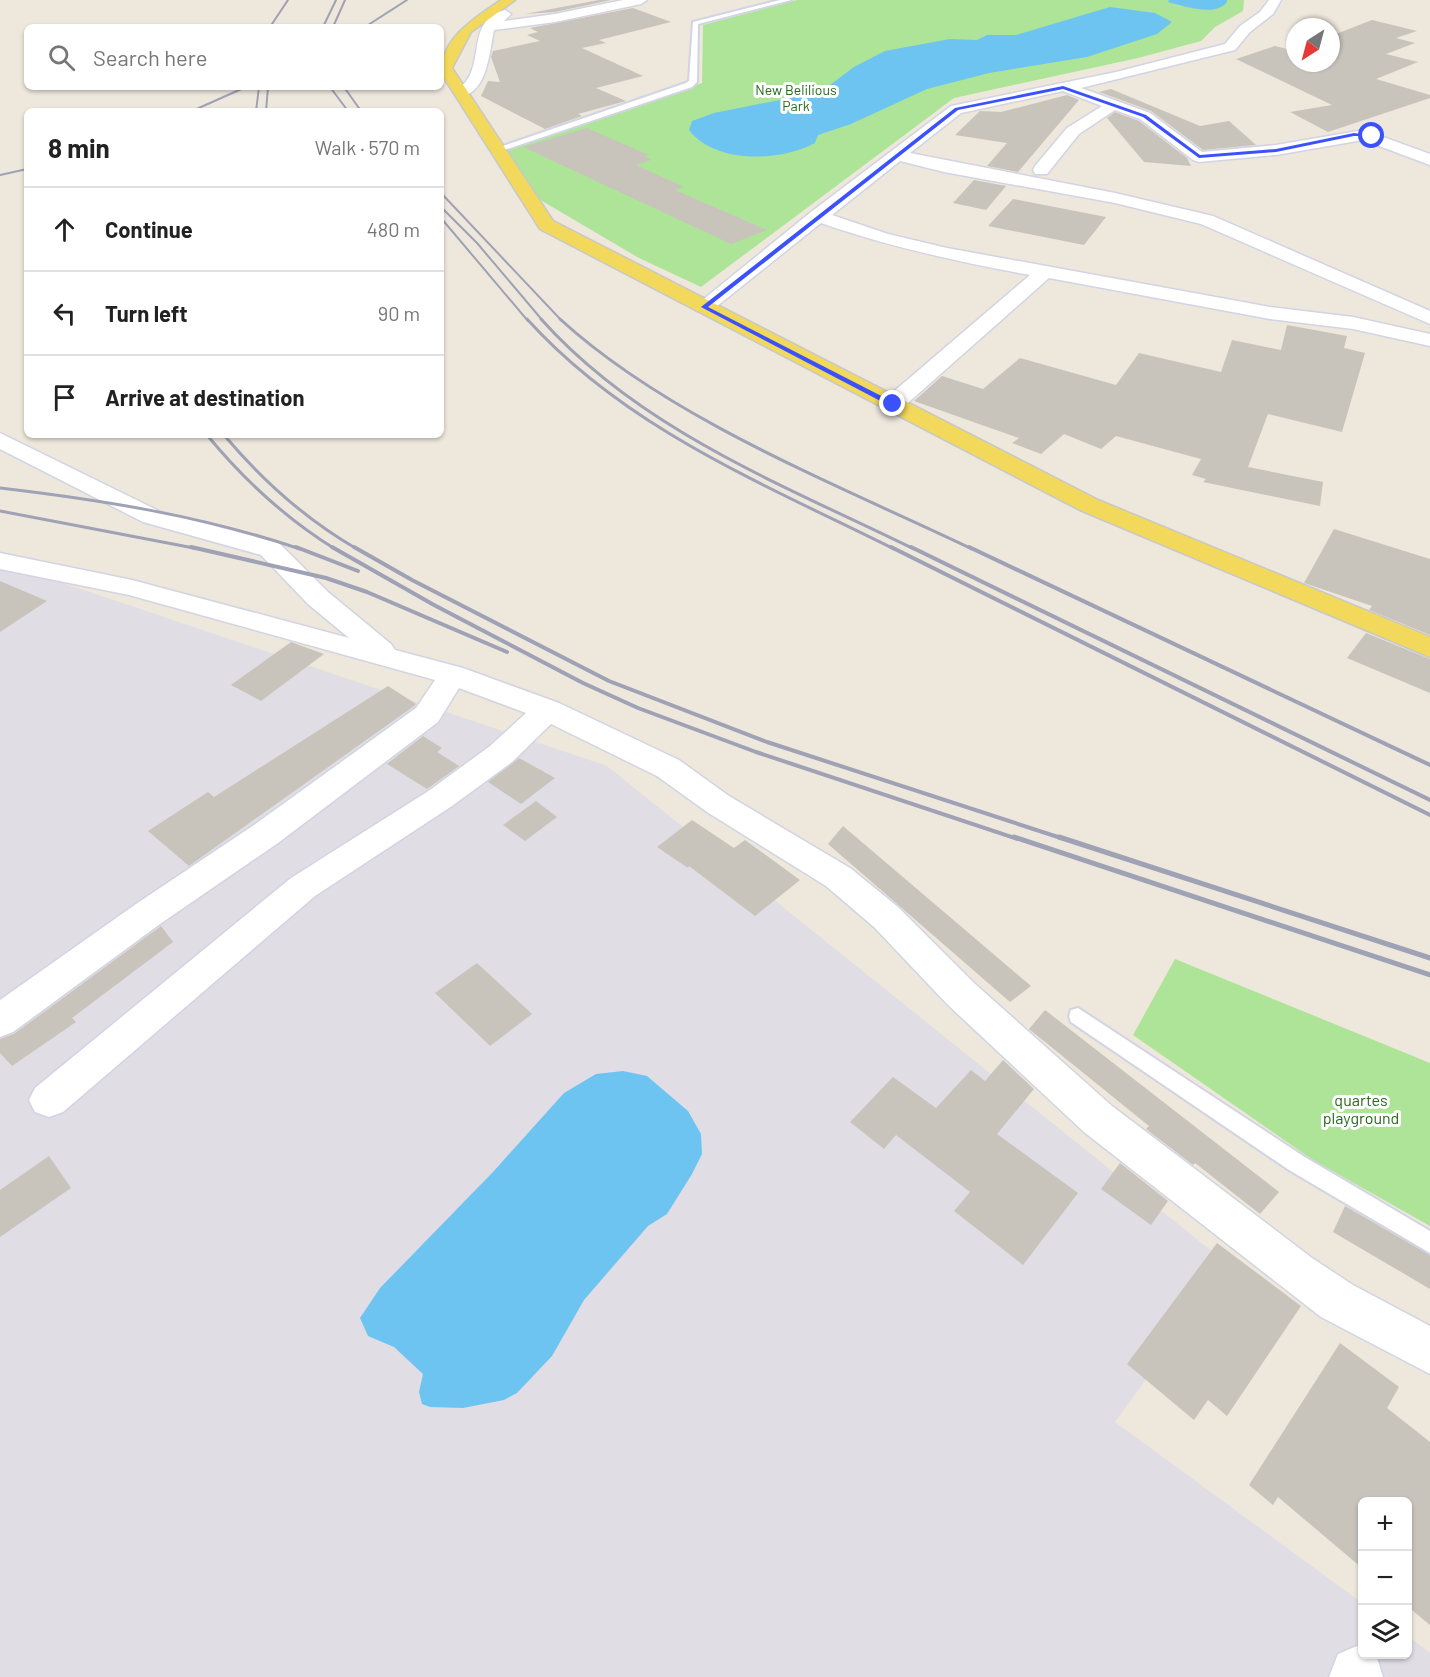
<!DOCTYPE html>
<html lang="en">
<head>
<meta charset="utf-8">
<style>
  :root { --surface:#fff; --page:#f2f2f2; --text:#222; --muted:#767676; --line:#e0e0e0 }
  body { margin:0; font-family:Barlow,sans-serif; background:var(--page); color:var(--text) }
  .controls { position:absolute; right:18px; bottom:18px; display:grid; overflow:hidden; border-radius:9px; box-shadow:0 2px 4px #0004 }
  .controls button { width:54px; height:54px; display:grid; place-items:center; padding:0; border:0; border-bottom:2px solid var(--line); background:var(--surface); color:var(--text); font:30px sans-serif }
  .compass { position:absolute; left:1286px; top:18px; width:54px; height:54px; border-radius:50%; background:var(--surface); box-shadow:0 2px 4px #0004; rotate:216deg }
  .stop { position:absolute; width:18px; height:18px; margin:-14px; border:4px solid #3b51fb; border-radius:50%; background:#fff }
  .stop.end { background:#3b51fb; border-color:#fff; box-shadow:0 2px 6px #0008 }
  .list { margin:0; padding:0; list-style:none }
  h2 { display:flex; justify-content:space-between; align-items:center; height:78px; margin:0; padding:0 24px; font-size:26px }
  h2 small { font-size:20px; font-weight:400; color:var(--muted) }
  .list li { display:grid; grid-template-columns:39px 1fr auto; gap:18px; align-items:center; box-sizing:border-box; height:84px; padding:0 24px; border-top:2px solid var(--line) }
  .list b { display:block; font-size:22px; white-space:nowrap }
  .list em { font-size:20px; font-style:normal; color:var(--muted) }
  .icon { flex:none; width:33px; height:33px; fill:none; stroke:currentColor; stroke-width:2; stroke-linecap:round; stroke-linejoin:round }
  .map { position:relative; flex:none; width:1430px; height:1677px; overflow:hidden }
  .search { position:absolute; background:var(--surface); box-shadow:0 2px 4px #0004; left:24px; top:24px; width:420px; height:66px; display:flex; align-items:center; gap:15px; box-sizing:border-box; padding:0 21px; border-radius:9px; color:var(--muted); font-size:22px }
  .panel { position:absolute; background:var(--surface); box-shadow:0 2px 4px #0004; left:24px; top:108px; width:420px; height:330px; border-radius:9px }
  .map>svg:first-child { display:block }
</style>
</head>
<body>
<div class="map">
<svg width="1430" height="1677" viewBox="0 0 1430 1677">
  <rect width="100%" height="100%" fill="#ede7dc"/>
  <path fill="#e0dde5" d="M 0,562 L 607,766 L 1229,1265 L 1115,1422 L 1362,1603 L 1362,1654 L 1408,1654 L 1408,1636 L 1430,1653 L 1430,1677 L 0,1677 Z"/>
  <g fill="#ade498">
    <path d="M 797,0 L 1244,0 L 1243,11 L 1215,27 L 1201,41 L 1138,58 L 954,98 L 701,287 L 639,258 L 520,188 L 508,168 L 505,148 L 702,83 L 703,25 Z"/>
    <path d="M 1175,959 L 1430,1063 L 1430,1226 L 1313,1160 L 1133,1035 Z"/>
  </g>
  <g fill="#6ec4f0">
    <path d="M 1169,0 L 1227,0 L 1227,2 C 1215,18 1181,5 1168,2 Z"/>
    <path d="M 1110,7 L 1155,13 L 1172,22 L 1157,34 L 1087,57 L 989,73 L 927,89 L 851,124 L 818,135 L 815,143 C 780,162 715,164 689,130 L 692,121 L 714,113 L 795,97 L 830,85 L 854,67 L 885,51 L 950,39 L 977,40 L 987,35 L 1016,35 Z"/>
    <path d="M 623,1071 L 647,1076 L 688,1111 L 701,1134 L 702,1154 L 692,1174 L 667,1214 L 648,1226 L 584,1300 L 552,1356 L 517,1393 L 504,1400 L 463,1408 L 430,1407 L 422,1404 L 419,1392 L 423,1374 L 394,1347 L 368,1336 L 360,1318 L 380,1288 L 493,1172 L 564,1093 L 596,1074 Z"/>
  </g>
  <g fill="#c8c4bc">
    <path d="M 599,0 L 611,0 L 555,12 L 525,14 Z"/>
    <path d="M 633,8 L 671,22 L 599,40 L 606,43 L 582,48 L 643,76 L 596,88 L 626,101 L 578,114 L 582,116 L 545,129 L 481,96 L 488,81 L 500,82 L 491,57 L 493,51 L 540,41 L 527,35 L 538,32 L 530,28 Z"/>
    <path d="M 1372,20 L 1417,31 L 1396,38 L 1415,43 L 1386,54 L 1418,62 L 1376,79 L 1430,95 L 1430,98 L 1328,132 L 1290,112 L 1332,105 L 1236,59 L 1275,46 L 1295,51 L 1295,63 L 1331,63 L 1331,36 Z"/>
    <path d="M 1111,89 L 1200,126 L 1229,121 L 1256,145 L 1203,150 L 1151,111 L 1099,92 Z"/>
    <path d="M 1067,95 L 1079,100 L 1018,172 L 987,166 L 1007,143 L 955,135 L 980,111 L 1001,112 Z"/>
    <path d="M 1115,112 L 1139,121 L 1187,158 L 1191,166 L 1144,162 L 1107,118 Z"/>
    <path d="M 587,128 L 649,155 L 644,156 L 651,160 L 636,165 L 684,187 L 675,190 L 767,230 L 731,244 L 523,147 Z"/>
    <path d="M 974,180 L 1006,186 L 986,210 L 953,203 Z"/>
    <path d="M 1013,199 L 1106,217 L 1084,245 L 988,226 Z"/>
    <path d="M 1287,325 L 1347,336 L 1344,348 L 1365,353 L 1342,432 L 1268,414 L 1248,467 L 1323,482 L 1320,506 L 1203,482 L 1206,479 L 1192,475 L 1201,459 L 1116,436 L 1101,449 L 1064,434 L 1041,454 L 1012,443 L 1019,438 L 914,401 L 942,376 L 983,389 L 1020,358 L 1116,385 L 1139,353 L 1221,372 L 1232,340 L 1281,350 Z"/>
    <path d="M 1334,529 L 1430,559 L 1430,635 L 1369,610 L 1372,606 L 1304,583 Z"/>
    <path d="M 0,581 L 47,601 L 0,632 Z"/>
    <path d="M 1366,633 L 1430,659 L 1430,693 L 1347,658 Z"/>
    <path d="M 291,642 L 324,654 L 261,701 L 231,685 Z"/>
    <path d="M 388,686 L 416,704 L 414,706 L 189,866 L 148,831 L 208,792 L 214,797 Z"/>
    <path d="M 423,736 L 442,748 L 437,752 L 459,766 L 427,789 L 387,764 Z"/>
    <path d="M 519,758 L 555,778 L 521,804 L 488,782 Z"/>
    <path d="M 536,801 L 557,817 L 525,841 L 503,825 Z"/>
    <path d="M 692,820 L 734,848 L 745,840 L 800,880 L 755,916 L 689,866 L 688,868 L 657,847 Z"/>
    <path d="M 843,826 L 1031,986 L 1010,1002 L 828,844 Z"/>
    <path d="M 161,926 L 173,942 L 72,1018 L 76,1022 L 12,1066 L 0,1053 L 0,1039 L 14,1034 Z"/>
    <path d="M 477,963 L 532,1014 L 490,1046 L 435,993 Z"/>
    <path d="M 1045,1010 L 1279,1192 L 1260,1214 L 1195,1163 L 1193,1165 L 1146,1129 L 1149,1126 L 1029,1029 Z"/>
    <path d="M 1003,1060 L 1034,1089 L 997,1134 L 1078,1193 L 1023,1265 L 954,1211 L 970,1192 L 896,1135 L 884,1149 L 850,1122 L 893,1077 L 936,1108 L 971,1070 L 985,1081 Z"/>
    <path d="M 49,1156 L 71,1188 L 0,1237 L 0,1190 Z"/>
    <path d="M 1120,1163 L 1168,1201 L 1151,1225 L 1101,1189 Z"/>
    <path d="M 1345,1206 L 1430,1255 L 1430,1289 L 1333,1232 Z"/>
    <path d="M 1217,1243 L 1301,1306 L 1227,1416 L 1208,1400 L 1194,1420 L 1127,1364 Z"/>
    <path d="M 1340,1343 L 1399,1387 L 1387,1408 L 1430,1442 L 1430,1625 L 1407,1606 L 1407,1502 L 1362,1502 L 1362,1568 L 1278,1497 L 1273,1505 L 1249,1485 Z"/>
  </g>
  <g fill="none" stroke-linecap="round" stroke-linejoin="round">
    <defs>
      <g id="service">
        <path d="M 780,0 L 791,0 L 698,24 L 697,82 L 692,87 L 501,151 L 494,149 L 686,83 L 689,81 L 693,22 Z"/>
        <path d="M 1078,1008 L 1303,1156 L 1430,1231 L 1430,1253 L 1289,1170 L 1071,1022 L 1069,1016 L 1071,1010 Z"/>
      </g>
      <g id="minor">
        <path d="M 623,0 L 647,0 L 641,4 L 555,22 L 494,30 C 489,53 488,91 461,97 L 454,93 C 457,88 464,85 467,80 C 483,58 468,19 505,10 L 511,14 L 504,21 L 555,14 Z"/>
        <path d="M 1269,0 L 1281,0 L 1273,14 L 1250,32 L 1235,50 L 1081,88 L 1150,113 L 1202,152 L 1276,145 L 1364,130 L 1430,154 L 1430,165 L 1363,140 L 1276,155 L 1199,162 L 1193,160 L 1140,119 L 1115,110 L 1079,134 L 1047,174 L 1035,174 L 1033,170 L 1035,166 L 1067,128 L 1102,106 L 1063,91 L 961,113 L 910,153 L 1115,193 L 1213,216 L 1430,311 L 1430,324 L 1201,224 L 1115,203 L 944,172 L 900,161 L 832,215 L 888,234 L 947,248 L 1270,307 L 1353,317 L 1430,334 L 1430,346 L 1353,329 L 1270,319 L 1049,278 L 901,409 L 885,409 L 882,404 L 885,399 L 1030,275 C 959,262 890,247 821,223 L 711,311 L 697,311 L 694,307 L 811,212 L 951,106 L 1116,72 L 1225,44 L 1240,26 L 1260,12 Z"/>
        <path d="M 0,433 L 161,512 L 279,543 L 328,592 L 391,644 L 395,650 L 463,668 L 559,703 L 679,760 L 729,796 L 850,868 L 898,907 L 974,983 L 1112,1106 L 1312,1258 L 1353,1285 L 1430,1326 L 1430,1374 L 1321,1317 L 1084,1132 L 948,1005 L 874,927 L 826,886 L 707,812 L 657,776 L 551,724 L 512,762 L 452,806 L 315,896 L 63,1112 L 49,1117 L 35,1112 L 29,1100 L 35,1088 L 291,878 L 430,790 L 490,746 L 526,713 L 459,688 L 438,722 L 278,843 L 160,924 L 13,1032 L 0,1037 L 0,1000 L 136,904 L 254,825 L 416,708 L 435,680 L 129,595 L 0,569 L 0,553 L 132,580 L 349,638 L 308,604 L 261,555 L 143,522 L 0,449 Z"/>
        <path d="M 1357,1646 L 1362,1649 L 1362,1654 L 1376,1654 L 1383,1677 L 1329,1677 L 1338,1654 Z"/>
      </g>
      <path id="primary" d="M 501,0 L 515,0 L 471,32 L 452,68 L 553,221 L 1098,500 L 1430,637 L 1430,657 L 1080,510 L 540,229 L 441,73 C 441,38 475,18 501,0 Z"/>
    </defs>
    <use href="#service" stroke="#d2d4e3" stroke-width="4"/>
    <use href="#minor" stroke="#d2d4e3" stroke-width="3"/>
    <use href="#primary" stroke="#c8c8c8" stroke-width="3"/>
    <use href="#service" fill="#fff" fill-rule="evenodd"/>
    <use href="#minor" fill="#fff" fill-rule="evenodd"/>
    <use href="#primary" fill="#f2d95c" fill-rule="evenodd"/>
    <g stroke="#9fa1b5" stroke-width="2">
      <path d="M 270,27 L 288,0"/>
      <path d="M 323,27 L 336,0"/>
      <path d="M 333,27 L 345,0"/>
      <path d="M 365,27 L 407,0"/>
      <path d="M 330,87 L 348,111"/>
      <path d="M 344,87 L 361,111"/>
      <path d="M 192,111 L 246,87"/>
      <path d="M 256,111 L 259,87"/>
      <path d="M 266,111 L 268,87"/>
      <path d="M 0,175 L 27,169"/>
      <path d="M 441,193 L 562,321"/>
      <path d="M 441,207 L 477,243 L 543,321"/>
      <path d="M 441,218 L 528,321"/>
    </g>
    <g stroke="#9fa1b5" stroke-width="3">
      <path d="M 527,319 C 626,429 764,484 894,549"/>
      <path d="M 541,319 C 640,430 783,485 914,549"/>
      <path d="M 560,319 C 669,419 838,485 972,549"/>
      <path d="M 207,435 C 244,480 285,518 335,549"/>
      <path d="M 224,435 C 262,480 305,519 357,549"/>
      <path d="M 0,488 C 102,500 203,516 300,549"/>
      <path d="M 0,511 L 199,549"/>
    </g>
    <g stroke="#9fa1b5" stroke-width="4">
      <path d="M 191,547 L 326,578 L 367,592 L 507,652"/>
      <path d="M 296,547 L 358,571"/>
      <path d="M 332,547 L 434,605 L 583,683 L 638,708 L 756,752 L 1018,839"/>
      <path d="M 354,547 L 412,580 L 609,681 L 767,742 L 1064,839"/>
      <path d="M 891,547 L 1430,815"/>
      <path d="M 911,547 L 1430,800"/>
      <path d="M 969,547 L 1430,765"/>
    </g>
    <g stroke="#9fa1b5" stroke-width="5">
      <path d="M 1014,837 L 1430,975"/>
      <path d="M 1059,837 L 1430,958"/>
    </g>
  </g>
  <path fill="#3b51fb" d="M 1063,86 L 1146,115 L 1200,155 L 1276,149 L 1354,133 L 1375,136 L 1354,136 L 1276,152 L 1199,158 L 1143,117 L 1063,89 L 958,110 L 708,307 L 895,403 L 895,406 L 890,406 L 701,307 L 955,108 Z"/>
  <g text-anchor="middle" stroke-width="6" stroke-linejoin="round" paint-order="stroke">
    <g font-size="14" fill="#246919" stroke="#fff">
      <text x="796" y="95">New Belilious<tspan x="796" dy="16">Park</tspan></text>
    </g>
    <g font-size="16" fill="#246919" stroke="#fff">
      <text x="1361" y="1106">quartes<tspan x="1361" dy="18">playground</tspan></text>
    </g>
  </g>
</svg>
<div class="controls">
<button>+</button>
<button>−</button>
<button><svg class="icon" aria-label="layers" viewBox="0 0 24 24"><path d="M12 4l9 5-9 5-9-5zM3 14l9 5 9-5"/></svg></button>
</div>
<svg class="compass" viewBox="-18 -18 36 36"><path d="M0-13l5 13h-10z" fill="#e53935"/><path d="M0 13l5-13h-10z" fill="#767676"/></svg>
<div class="stop" style="left:1372px;top:136px"></div>
<div class="stop end" style="left:893px;top:404px"></div>
<div class="search"><svg class="icon" aria-label="search" viewBox="0 0 24 24"><circle cx="10" cy="10" r="6"/><path d="M15 15l6 6"/></svg>Search here</div>
<section class="panel">
<h2>8 min<small>Walk · 570 m</small></h2>
<ul class="list">
<li><svg class="icon" aria-label="ahead" viewBox="0 0 24 24"><path d="M12 20V5M6 11l6-6 6 6"/></svg><div><b>Continue</b></div><em>480 m</em></li>
<li><svg class="icon" aria-label="left" viewBox="0 0 24 24"><path d="M17 20v-9H6M10 6l-5 5 5 5"/></svg><div><b>Turn left</b></div><em>90 m</em></li>
<li><svg class="icon" aria-label="arrive" viewBox="0 0 24 24"><path d="M6 21V4h12l-3 4 3 4H6"/></svg><div><b>Arrive at destination</b></div></li>
</ul>
</section>
</div>
</body>
</html>
